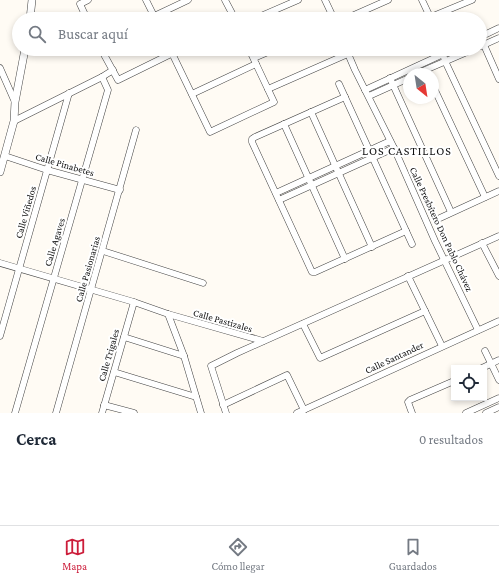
<!DOCTYPE html>
<html lang="es">
<head>
<meta charset="utf-8">
<style>
  :root { --surface:#fff; --page:#f6f6f7; --text:#1f2937; --muted:#747a83; --line:#e0e1e3; --accent:#cc1d3a }
  body { margin:0; font-family:"Crimson Pro",serif; background:var(--page); color:var(--text) }
  .controls { position:absolute; right:12px; bottom:12px; display:grid; overflow:hidden; border-radius:0px; box-shadow:0 2px 6px #0003 }
  .controls button { width:36px; height:36px; display:grid; place-items:center; padding:0; border:0; border-bottom:1px solid var(--line); background:var(--surface); color:var(--text); font:20px sans-serif }
  .compass { position:absolute; left:403px; top:68px; width:36px; height:36px; border-radius:50%; background:var(--surface); box-shadow:0 2px 6px #0003; rotate:150deg }
  .list { margin:0; padding:0; list-style:none }
  h2 { display:flex; justify-content:space-between; align-items:center; height:52px; margin:0; padding:0 16px; font-size:17px }
  h2 small { font-size:13px; font-weight:400; color:var(--muted) }
  .icon { flex:none; width:22px; height:22px; fill:none; stroke:currentColor; stroke-width:2; stroke-linecap:round; stroke-linejoin:round }
  .map { position:relative; flex:none; width:499px; height:413px; overflow:hidden }
  .search { position:absolute; background:var(--surface); box-shadow:0 2px 6px #0003; left:12px; right:12px; top:12px; height:44px; display:flex; align-items:center; gap:10px; box-sizing:border-box; padding:0 14px; border-radius:22px; color:var(--muted); font-size:15px }
  .sheet { height:112px; background:var(--surface) }
  nav { display:flex; justify-content:space-around; align-items:center; box-sizing:border-box; height:56px; border-top:1px solid var(--line); background:var(--surface); font-size:11px; color:var(--muted) }
  nav a { display:grid; justify-items:center; gap:2px }
  nav .on { color:var(--accent) }
  .map>svg:first-child { display:block }
</style>
</head>
<body>
<div class="map">
<svg width="499" height="413" viewBox="0 0 499 413">
  <rect width="100%" height="100%" fill="#fffbf4"/>
  <g fill="none" stroke-linecap="round" stroke-linejoin="round">
    <defs>
      <g id="minor">
        <path d="M 146,0 L 155,18"/>
        <path d="M 225,0 L 235,19"/>
        <path d="M 325,0 L 334,19"/>
        <path d="M 422,0 L 431,19"/>
        <path d="M 87,19 L 80,4 L 88,0"/>
        <path d="M 148,19 L 188,0"/>
        <path d="M 254,19 L 298,0"/>
        <path d="M 345,19 L 388,0"/>
        <path d="M 426,19 L 472,0"/>
        <path d="M 480,37 L 499,28"/>
        <path d="M 484,45 L 499,79"/>
        <path d="M 481,46 L 499,38"/>
        <path d="M 101,49 L 118,80 L 181,49"/>
        <path d="M 170,49 L 210,132 L 274,102 L 249,49"/>
        <path d="M 346,49 L 355,70 L 394,148 L 435,241 L 478,330"/>
        <path d="M 443,54 L 445,61 L 499,176"/>
        <path d="M 254,58 L 275,49"/>
        <path d="M 0,68 L 15,102"/>
        <path d="M 416,74 L 474,49"/>
        <path d="M 390,78 L 451,212"/>
        <path d="M 339,84 L 412,244"/>
        <path d="M 433,86 L 485,197"/>
        <path d="M 268,89 L 359,49"/>
        <path d="M 365,90 L 454,49"/>
        <path d="M 192,94 L 256,64"/>
        <path d="M 369,96 L 409,78"/>
        <path d="M 345,97 L 255,137 L 252,139 L 252,142 L 312,272 L 315,272 L 406,231"/>
        <path d="M 311,112 L 372,247"/>
        <path d="M 14,121 L 102,77 L 113,70"/>
        <path d="M 284,124 L 345,259"/>
        <path d="M 5,156 L 47,170 L 120,190"/>
        <path d="M 276,193 L 390,141"/>
        <path d="M 279,200 L 394,148"/>
        <path d="M 440,218 L 499,191"/>
        <path d="M 482,243 L 499,276"/>
        <path d="M 103,251 L 203,283"/>
        <path d="M 0,263 L 134,302 L 168,314 L 263,341"/>
        <path d="M 408,276 L 442,346"/>
        <path d="M 168,314 L 184,356 L 201,413"/>
        <path d="M 303,324 L 320,358 L 425,311"/>
        <path d="M 0,336 L 69,93"/>
        <path d="M 124,337 L 184,356"/>
        <path d="M 485,351 L 499,380"/>
        <path d="M 482,368 L 499,360"/>
        <path d="M 114,372 L 196,397"/>
        <path d="M 104,405 L 134,413"/>
        <path d="M 223,405 L 287,375 L 304,410"/>
        <path d="M 15,413 L 108,90 L 102,77"/>
        <path d="M 56,413 L 136,130"/>
        <path d="M 102,413 L 134,302"/>
        <path d="M 226,413 L 211,366 L 237,353 L 499,236"/>
        <path d="M 297,413 L 499,321"/>
        <path d="M 412,413 L 408,402 L 410,400 L 454,381"/>
        <path d="M 466,413 L 499,398"/>
        <path d="M 486,413 L 499,407"/>
      </g>
      <g id="tertiary">
        <path d="M 30,19 L 32,0"/>
        <path d="M 0,172 L 14,121 L 15,102 L 25,49"/>
      </g>
    </defs>
    <use href="#minor" stroke="#434343" stroke-width="7"/>
    <use href="#tertiary" stroke="#434343" stroke-width="8"/>
    <use href="#minor" stroke="#fff" stroke-width="6"/>
    <use href="#tertiary" stroke="#fff" stroke-width="7"/>
  </g>
  <g text-anchor="middle" stroke-width="4" stroke-linejoin="round" paint-order="stroke">
    <g font-size="10" fill="#101010" stroke="#fff">
      <text transform="translate(65 164) rotate(16)" y="4">Calle Pinabetes</text>
      <text transform="translate(25 212) rotate(-74)" y="4">Calle Viñedos</text>
      <text transform="translate(442 229) rotate(65)" y="4">Calle Presbítero Don Pablo Chávez</text>
      <text transform="translate(54 242) rotate(-73)" y="4">Calle Agaves</text>
      <text transform="translate(87 269) rotate(-74)" y="4">Calle Pasionarias</text>
      <text transform="translate(223 320) rotate(16)" y="4">Calle Pastizales</text>
      <text transform="translate(108 355) rotate(-74)" y="4">Calle Trigales</text>
      <text transform="translate(394 357) rotate(-25)" y="4">Calle Santander</text>
    </g>
    <g font-size="12" letter-spacing="1" fill="#101010" stroke="#fff">
      <text x="407" y="155">LOS CASTILLOS</text>
    </g>
  </g>
</svg>
<div class="controls">
<button><svg class="icon" aria-label="locate" viewBox="0 0 24 24"><circle cx="12" cy="12" r="6"/><path d="M12 2v4M12 18v4M2 12h4M18 12h4"/></svg></button>
</div>
<svg class="compass" viewBox="-18 -18 36 36"><path d="M0-13l5 13h-10z" fill="#e53935"/><path d="M0 13l5-13h-10z" fill="#747a83"/></svg>
<div class="search"><svg class="icon" aria-label="search" viewBox="0 0 24 24"><circle cx="10" cy="10" r="6"/><path d="M15 15l6 6"/></svg>Buscar aquí</div>
</div>
<section class="sheet">
<h2>Cerca<small>0 resultados</small></h2>
<ul class="list">
</ul>
</section>
<nav>
<a class="on"><svg class="icon" aria-label="map" viewBox="0 0 24 24"><path d="M3 6l6-2 6 2 6-2v14l-6 2-6-2-6 2zM9 4v14M15 6v14"/></svg>Mapa</a>
<a><svg class="icon" aria-label="directions" viewBox="0 0 24 24"><path d="M12 3l9 9-9 9-9-9zM9 14v-3h6M13 9l2 2-2 2"/></svg>Cómo llegar</a>
<a><svg class="icon" aria-label="saved" viewBox="0 0 24 24"><path d="M7 4h10v16l-5-4-5 4z"/></svg>Guardados</a>
</nav>
</body>
</html>
